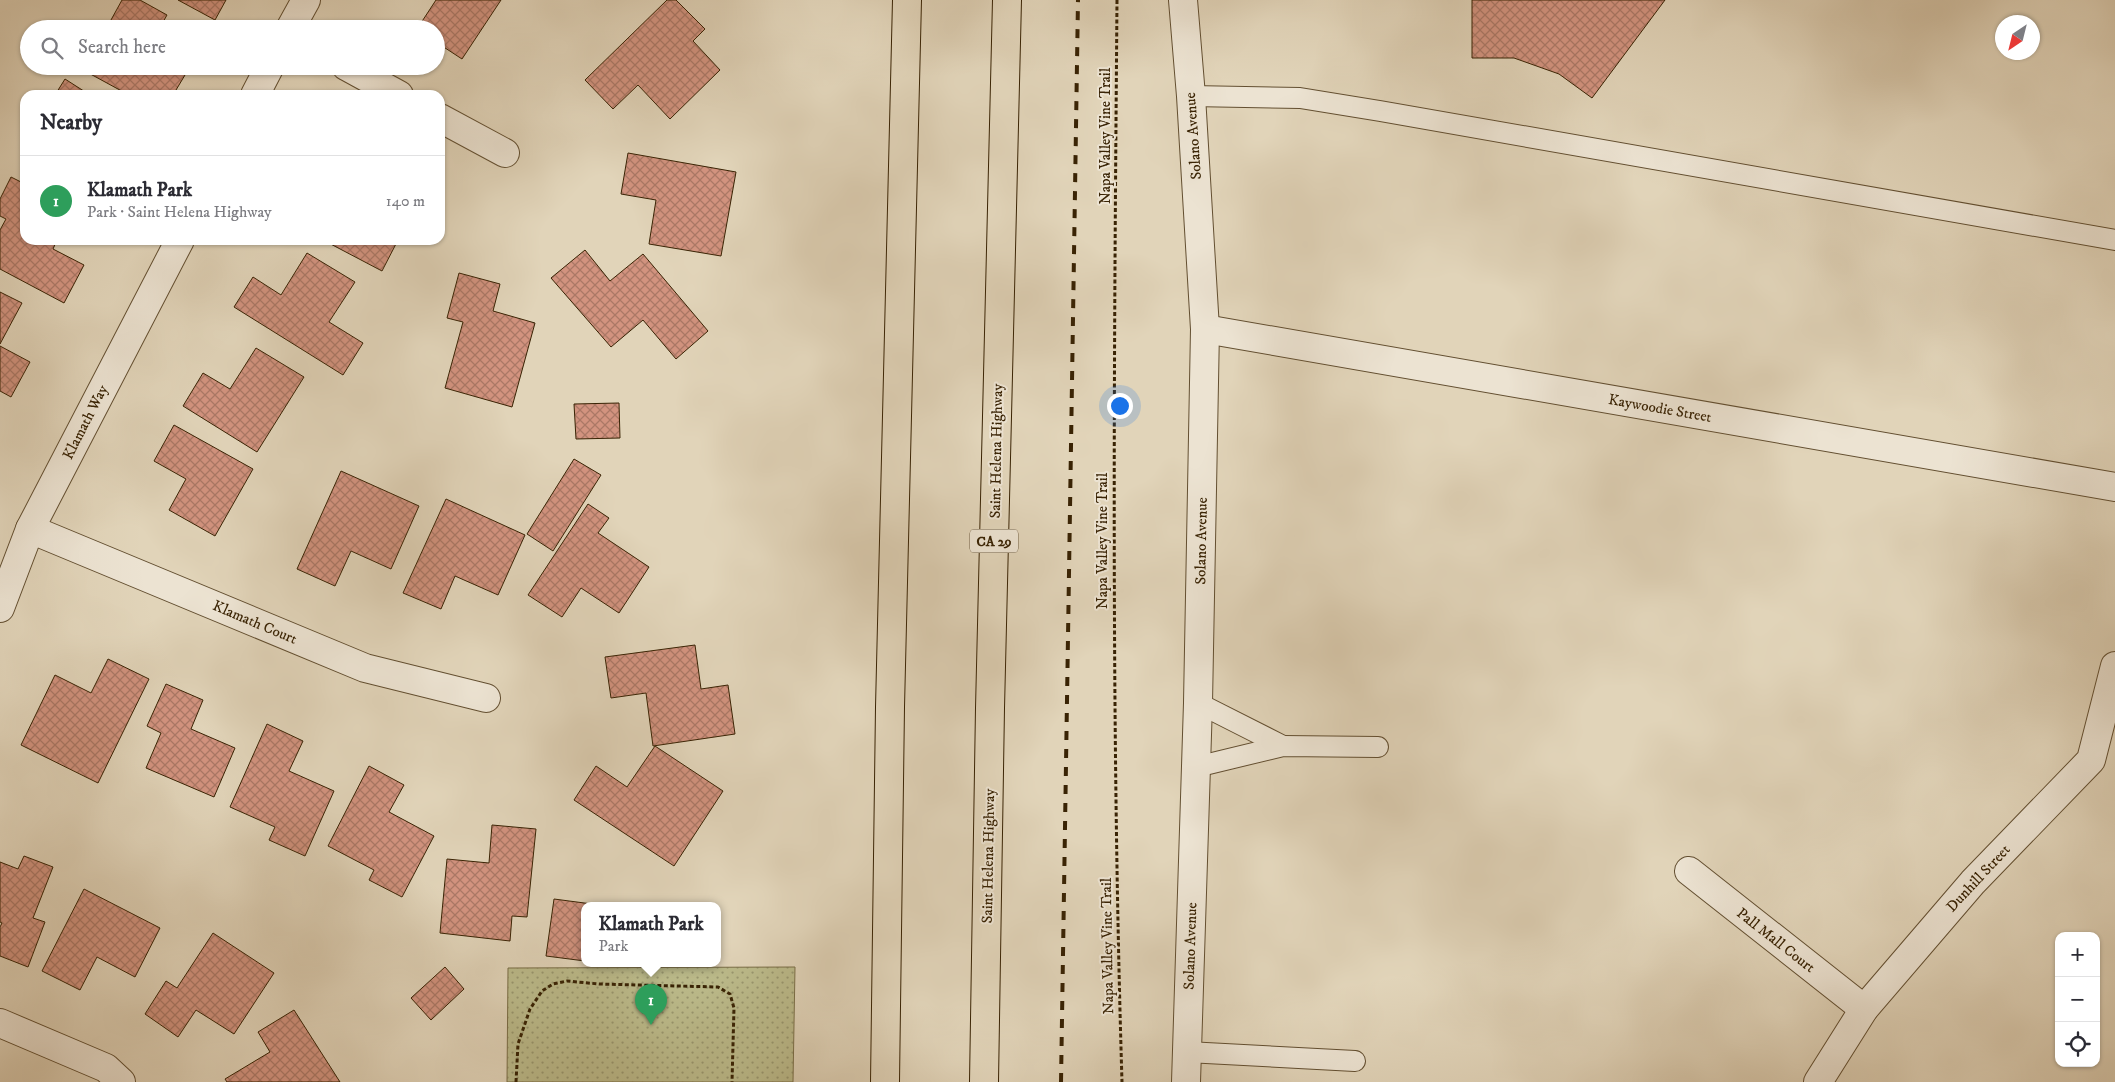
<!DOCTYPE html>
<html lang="en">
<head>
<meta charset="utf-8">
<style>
  :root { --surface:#fff; --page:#f7f7f7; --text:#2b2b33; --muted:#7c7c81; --line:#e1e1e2; --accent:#1a73e8 }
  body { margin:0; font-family:"IM FELL DW Pica",serif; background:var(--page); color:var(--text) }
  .controls { position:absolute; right:15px; bottom:15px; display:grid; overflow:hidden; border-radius:10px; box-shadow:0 1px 4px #0004 }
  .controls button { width:45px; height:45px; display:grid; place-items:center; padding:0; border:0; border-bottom:1px solid var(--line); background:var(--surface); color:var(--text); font:25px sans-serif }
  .compass { position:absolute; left:1995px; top:15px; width:45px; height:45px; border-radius:50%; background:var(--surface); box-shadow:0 1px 4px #0004; rotate:215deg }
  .you { position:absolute; left:1119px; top:405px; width:18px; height:18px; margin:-12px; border:4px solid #fff; border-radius:50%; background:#1a73e8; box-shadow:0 0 0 8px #1a73e833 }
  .badge { display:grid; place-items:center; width:32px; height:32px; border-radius:50%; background:var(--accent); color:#fff; font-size:16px; font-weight:700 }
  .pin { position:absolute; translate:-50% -41px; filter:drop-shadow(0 1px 2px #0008) }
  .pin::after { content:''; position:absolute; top:26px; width:18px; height:15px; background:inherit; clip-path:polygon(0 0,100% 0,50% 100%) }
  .popup { position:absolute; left:581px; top:902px; width:140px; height:65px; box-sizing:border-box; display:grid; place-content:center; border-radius:10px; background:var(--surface); filter:drop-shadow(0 1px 4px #0005); font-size:16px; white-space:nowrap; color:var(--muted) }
  .popup b { font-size:19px; color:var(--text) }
  .popup::after { content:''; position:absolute; left:50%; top:100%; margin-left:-10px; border:10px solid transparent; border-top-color:var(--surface) }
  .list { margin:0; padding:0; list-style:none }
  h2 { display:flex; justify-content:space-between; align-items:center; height:65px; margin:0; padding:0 20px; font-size:21px }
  h2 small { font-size:16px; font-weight:400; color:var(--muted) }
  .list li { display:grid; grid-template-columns:32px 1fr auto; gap:15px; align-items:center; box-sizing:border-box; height:90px; padding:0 20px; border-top:1px solid var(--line) }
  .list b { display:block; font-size:19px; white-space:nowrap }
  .list p { margin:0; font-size:16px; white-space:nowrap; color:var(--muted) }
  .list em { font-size:16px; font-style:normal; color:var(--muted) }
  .icon { flex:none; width:28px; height:28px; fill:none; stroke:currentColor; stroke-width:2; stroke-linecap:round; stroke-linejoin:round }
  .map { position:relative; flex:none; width:2115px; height:1082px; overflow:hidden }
  .search { position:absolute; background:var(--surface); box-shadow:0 1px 4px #0004; left:20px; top:20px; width:425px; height:55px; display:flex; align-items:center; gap:12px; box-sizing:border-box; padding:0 18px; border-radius:28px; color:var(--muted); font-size:19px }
  .panel { position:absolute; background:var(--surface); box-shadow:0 1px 4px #0004; left:20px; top:90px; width:425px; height:155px; border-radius:15px }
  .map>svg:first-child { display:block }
</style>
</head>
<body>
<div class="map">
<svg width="2115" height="1082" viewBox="0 0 2115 1082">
  <defs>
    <pattern id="green-dots" width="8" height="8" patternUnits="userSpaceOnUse" patternTransform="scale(1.25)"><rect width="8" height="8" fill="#bbba8a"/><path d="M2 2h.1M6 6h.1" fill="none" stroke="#99976f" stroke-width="1.8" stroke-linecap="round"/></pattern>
    <pattern id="building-cross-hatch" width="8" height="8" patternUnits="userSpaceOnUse" patternTransform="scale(1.25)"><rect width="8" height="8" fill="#d2937f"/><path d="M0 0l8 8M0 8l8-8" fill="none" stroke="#ab7866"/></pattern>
  </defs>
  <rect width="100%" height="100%" fill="#e1d4b9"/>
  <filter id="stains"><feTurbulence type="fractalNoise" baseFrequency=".004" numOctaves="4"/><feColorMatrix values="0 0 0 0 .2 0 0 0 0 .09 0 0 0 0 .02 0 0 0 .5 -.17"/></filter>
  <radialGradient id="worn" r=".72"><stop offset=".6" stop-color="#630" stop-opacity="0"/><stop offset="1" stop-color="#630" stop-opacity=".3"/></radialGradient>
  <path fill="url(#green-dots)" stroke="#7a6e47" d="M 795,967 L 793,1082 L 507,1082 L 508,968 Z"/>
  <g fill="url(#building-cross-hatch)" stroke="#392304">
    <path d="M 122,0 L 140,0 L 167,15 L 159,29 L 106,29 Z"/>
    <path d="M 178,0 L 226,0 L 215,20 Z"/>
    <path d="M 436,0 L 501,0 L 462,59 L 436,42 L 436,29 L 417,29 Z"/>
    <path d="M 667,0 L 676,0 L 705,29 L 693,41 L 720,70 L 670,119 L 638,85 L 613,109 L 585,80 Z"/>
    <path d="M 1472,0 L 1665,0 L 1592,98 L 1559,74 L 1514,58 L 1472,58 Z"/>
    <path d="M 85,66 L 170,66 L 185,75 L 173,95 L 129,95 L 83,70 Z"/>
    <path d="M 65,79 L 90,95 L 55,95 Z"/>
    <path d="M 628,153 L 736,172 L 721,256 L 649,244 L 656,200 L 621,194 Z"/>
    <path d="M 11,177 L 25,184 L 25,240 L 57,240 L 53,249 L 84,265 L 64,303 L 0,269 L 0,230 L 6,219 L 0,216 L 0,199 Z"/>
    <path d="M 323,240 L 398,240 L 382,271 Z"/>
    <path d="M 585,250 L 610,281 L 643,254 L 708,331 L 676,359 L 643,320 L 611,347 L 551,278 Z"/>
    <path d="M 307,253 L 355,282 L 329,322 L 363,343 L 343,375 L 234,307 L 253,277 L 281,295 Z"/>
    <path d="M 459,273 L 500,284 L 493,311 L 535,323 L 512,407 L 445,388 L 463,322 L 447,318 Z"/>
    <path d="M 0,292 L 22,303 L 0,344 Z"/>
    <path d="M 0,346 L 30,362 L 11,397 L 0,391 Z"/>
    <path d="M 256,348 L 304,377 L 257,452 L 183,406 L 203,373 L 230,389 Z"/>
    <path d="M 619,403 L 620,438 L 576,439 L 574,404 Z"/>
    <path d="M 174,425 L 253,469 L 215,536 L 169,510 L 186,479 L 154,461 Z"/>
    <path d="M 574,459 L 601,475 L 553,551 L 527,534 Z"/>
    <path d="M 341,471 L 419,506 L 391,569 L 351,551 L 335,586 L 297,569 Z"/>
    <path d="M 446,499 L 525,535 L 498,595 L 455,576 L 441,609 L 403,593 Z"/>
    <path d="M 588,504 L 609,518 L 598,533 L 649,567 L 619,613 L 581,588 L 562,617 L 528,595 Z"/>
    <path d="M 695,645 L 701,689 L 728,685 L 735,734 L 653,746 L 646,693 L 611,698 L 605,657 Z"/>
    <path d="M 108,659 L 149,679 L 98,783 L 21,745 L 55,675 L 91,693 Z"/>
    <path d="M 166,684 L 203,700 L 191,729 L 235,748 L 214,797 L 146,768 L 161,733 L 147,726 Z"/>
    <path d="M 267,724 L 303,741 L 289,771 L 334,791 L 305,856 L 269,840 L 275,827 L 230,807 Z"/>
    <path d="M 655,746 L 723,791 L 674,866 L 574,800 L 596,766 L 627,787 Z"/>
    <path d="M 369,766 L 404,785 L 389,812 L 434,836 L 402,897 L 369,880 L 374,870 L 328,846 Z"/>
    <path d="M 492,825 L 536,829 L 527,917 L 512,916 L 510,941 L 440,933 L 447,859 L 489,863 Z"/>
    <path d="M 24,856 L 53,867 L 33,918 L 45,922 L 28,967 L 0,956 L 0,927 L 2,923 L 0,922 L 0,862 L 18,869 Z"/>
    <path d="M 84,889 L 160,928 L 135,977 L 97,957 L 80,990 L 42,971 Z"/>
    <path d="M 554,899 L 592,904 L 592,906 L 585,906 L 585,961 L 546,956 Z"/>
    <path d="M 213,933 L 274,973 L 234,1034 L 196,1010 L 178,1037 L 145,1014 L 166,981 L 177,988 Z"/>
    <path d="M 445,967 L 464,989 L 431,1020 L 411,998 Z"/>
    <path d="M 294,1010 L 340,1082 L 227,1082 L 225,1079 L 270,1052 L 258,1032 Z"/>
  </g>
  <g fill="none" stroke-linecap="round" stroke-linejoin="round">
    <defs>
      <g id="service">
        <path d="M 1191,96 L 1300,98 L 1380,111 L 2115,240"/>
        <path d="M 1198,703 L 1283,746"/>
        <path d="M 1196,767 L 1283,746 L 1378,747"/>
        <path d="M 1187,1052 L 1355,1061"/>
      </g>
      <g id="minor">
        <path d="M 290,29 L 306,0"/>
        <path d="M 346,66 L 399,95"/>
        <path d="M 255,95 L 270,66"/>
        <path d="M 440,118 L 505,153"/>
        <path d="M 1205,329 L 2115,487"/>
        <path d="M 30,529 L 365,668 L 486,698"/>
        <path d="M 0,608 L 30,529 L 180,240"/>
        <path d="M 1689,871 L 1864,1009"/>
        <path d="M 0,1023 L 106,1068 L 121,1082"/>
        <path d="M 1818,1082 L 1864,1009 L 1973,882 L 2091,760 L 2115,666"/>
      </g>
      <path id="tertiary" d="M 1183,0 L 1191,96 L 1205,329 L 1198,703 L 1186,1082"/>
      <g id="motorway">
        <path d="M 885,1082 L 890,707 L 907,0"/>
        <path d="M 984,1082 L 990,708 L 1007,0"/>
      </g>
    </defs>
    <use href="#service" stroke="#634f31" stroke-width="22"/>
    <use href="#minor" stroke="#634f31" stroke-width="30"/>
    <use href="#tertiary" stroke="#634f31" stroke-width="30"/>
    <use href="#motorway" stroke="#392304" stroke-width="30"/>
    <g stroke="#392304" stroke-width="3" stroke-dasharray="4 2.5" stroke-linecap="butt">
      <path d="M 1117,0 C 1114,361 1111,721 1122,1082"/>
      <path d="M 516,1082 L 518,1044 L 530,1009 L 542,991 L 553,984 L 567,981 L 599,984 L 718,987 L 730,994 L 734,1008 L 732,1082"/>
    </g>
    <use href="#service" stroke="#ece3d2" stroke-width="20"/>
    <use href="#minor" stroke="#ece3d2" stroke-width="28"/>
    <use href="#tertiary" stroke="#ece3d2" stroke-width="28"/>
    <use href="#motorway" stroke="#e1d4b9" stroke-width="28"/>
    <path stroke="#392304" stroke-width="4" stroke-dasharray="9 9" stroke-linecap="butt" d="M 1061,1082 L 1078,0"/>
  </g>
  <g text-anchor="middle" stroke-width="4" stroke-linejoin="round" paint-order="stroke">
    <rect fill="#ece3d2" stroke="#6f5d42" stroke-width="1" x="970" y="529.5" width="48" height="23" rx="4"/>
    <g font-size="14" font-weight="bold" fill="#392304">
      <text x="994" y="546">CA 29</text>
    </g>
    <g font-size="15" fill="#392304" stroke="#ece3d2">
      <text transform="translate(1105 136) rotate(-90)" y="5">Napa Valley Vine Trail</text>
      <text transform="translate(1193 136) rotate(-94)" y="5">Solano Avenue</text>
      <text transform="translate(1660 408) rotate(10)" y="5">Kaywoodie Street</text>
      <text transform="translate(85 422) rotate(-63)" y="5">Klamath Way</text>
      <text transform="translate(996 451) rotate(-89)" y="5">Saint Helena Highway</text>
      <text transform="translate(1102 541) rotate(-90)" y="5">Napa Valley Vine Trail</text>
      <text transform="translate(1201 541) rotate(-89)" y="5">Solano Avenue</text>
      <text transform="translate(255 622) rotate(23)" y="5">Klamath Court</text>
      <text transform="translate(988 856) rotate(-89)" y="5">Saint Helena Highway</text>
      <text transform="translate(1978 878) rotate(-47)" y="5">Dunhill Street</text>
      <text transform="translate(1776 940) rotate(38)" y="5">Pall Mall Court</text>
      <text transform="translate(1107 946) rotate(-91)" y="5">Napa Valley Vine Trail</text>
      <text transform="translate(1190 946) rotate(-88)" y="5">Solano Avenue</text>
    </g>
  </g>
  <rect width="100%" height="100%" filter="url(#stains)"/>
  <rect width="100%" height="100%" fill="url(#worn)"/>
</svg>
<div class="controls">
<button>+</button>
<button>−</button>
<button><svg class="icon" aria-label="locate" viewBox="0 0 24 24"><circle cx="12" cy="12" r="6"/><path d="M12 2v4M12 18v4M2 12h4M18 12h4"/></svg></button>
</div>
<svg class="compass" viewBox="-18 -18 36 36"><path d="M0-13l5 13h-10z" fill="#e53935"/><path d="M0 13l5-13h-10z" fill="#7c7c81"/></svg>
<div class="you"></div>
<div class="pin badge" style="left:651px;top:1025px;background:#2e9e5b">1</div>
<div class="popup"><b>Klamath Park</b>Park</div>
<div class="search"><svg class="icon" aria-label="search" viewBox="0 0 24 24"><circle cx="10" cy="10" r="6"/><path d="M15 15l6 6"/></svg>Search here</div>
<section class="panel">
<h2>Nearby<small></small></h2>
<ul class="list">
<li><span class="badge" style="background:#2e9e5b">1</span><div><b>Klamath Park</b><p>Park · Saint Helena Highway</p></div><em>140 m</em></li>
</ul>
</section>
</div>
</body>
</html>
